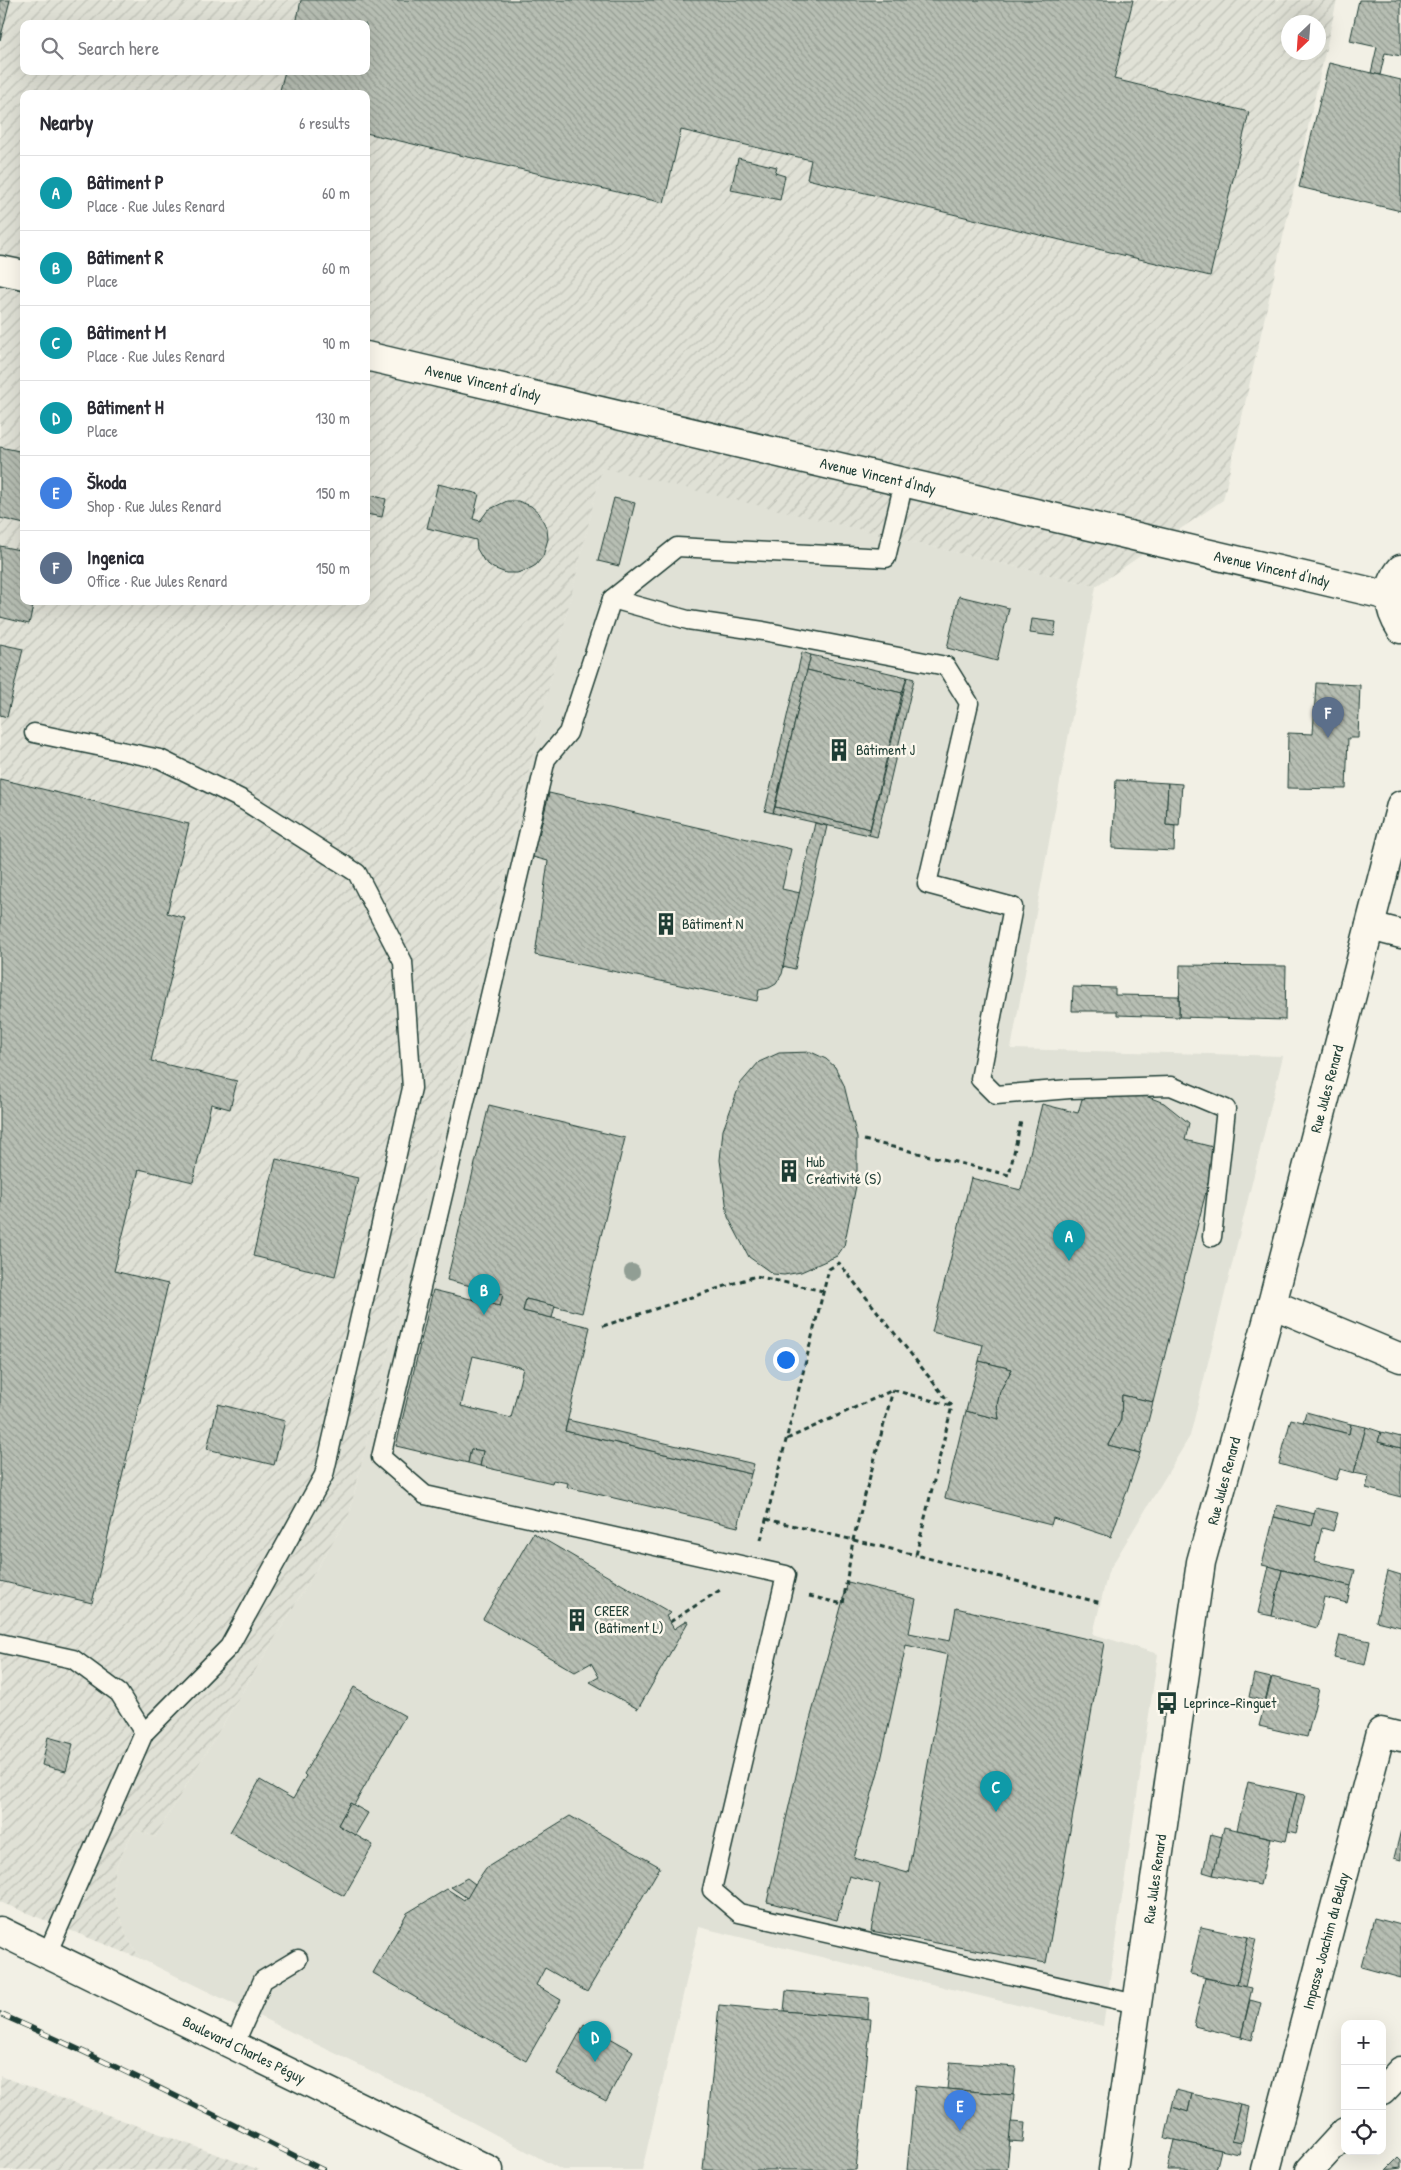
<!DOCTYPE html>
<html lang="en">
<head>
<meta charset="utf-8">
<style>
  :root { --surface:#fff; --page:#f2f2f3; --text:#2b2b33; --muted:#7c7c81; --line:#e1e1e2; --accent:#7c3aed }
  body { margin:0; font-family:"Patrick Hand",sans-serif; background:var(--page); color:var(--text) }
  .controls { position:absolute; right:15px; bottom:15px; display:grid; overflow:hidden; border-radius:10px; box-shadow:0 5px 20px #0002 }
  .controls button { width:45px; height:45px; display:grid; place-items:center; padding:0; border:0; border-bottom:1px solid var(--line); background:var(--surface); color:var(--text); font:25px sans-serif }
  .compass { position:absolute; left:1281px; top:15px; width:45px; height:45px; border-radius:50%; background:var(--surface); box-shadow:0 5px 20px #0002; rotate:205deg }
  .you { position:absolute; left:785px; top:1359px; width:18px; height:18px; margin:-12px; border:4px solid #fff; border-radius:50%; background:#1a73e8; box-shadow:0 0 0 8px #1a73e833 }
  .badge { display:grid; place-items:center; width:32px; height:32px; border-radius:50%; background:var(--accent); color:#fff; font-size:16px; font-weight:700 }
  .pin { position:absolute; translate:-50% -41px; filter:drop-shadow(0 1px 2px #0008) }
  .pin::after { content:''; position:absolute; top:26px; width:18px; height:15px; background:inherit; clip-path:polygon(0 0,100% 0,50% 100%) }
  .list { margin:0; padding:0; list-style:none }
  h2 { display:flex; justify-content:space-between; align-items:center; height:65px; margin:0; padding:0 20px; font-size:21px }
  h2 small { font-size:16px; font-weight:400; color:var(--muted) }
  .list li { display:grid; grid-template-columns:32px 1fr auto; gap:15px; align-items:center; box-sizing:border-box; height:75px; padding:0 20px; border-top:1px solid var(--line) }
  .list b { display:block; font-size:19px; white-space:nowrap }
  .list p { margin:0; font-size:16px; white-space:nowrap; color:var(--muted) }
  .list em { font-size:16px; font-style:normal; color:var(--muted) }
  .icon { flex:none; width:28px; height:28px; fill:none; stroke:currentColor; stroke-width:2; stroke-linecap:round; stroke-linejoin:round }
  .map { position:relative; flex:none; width:1401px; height:2170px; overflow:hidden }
  .search { position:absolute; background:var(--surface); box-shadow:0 5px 20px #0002; left:20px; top:20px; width:350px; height:55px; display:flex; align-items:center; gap:12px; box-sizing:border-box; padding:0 18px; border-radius:10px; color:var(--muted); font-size:19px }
  .panel { position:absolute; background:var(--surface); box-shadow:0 5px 20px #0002; left:20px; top:90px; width:350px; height:515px; border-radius:10px }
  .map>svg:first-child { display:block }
</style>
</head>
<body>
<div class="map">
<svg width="1401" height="2170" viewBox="0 0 1401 2170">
  <defs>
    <pattern id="industrial-furrows" width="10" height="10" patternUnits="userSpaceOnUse" patternTransform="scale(1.25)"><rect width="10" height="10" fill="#e0e1d6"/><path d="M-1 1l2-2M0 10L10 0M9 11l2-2" fill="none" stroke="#c0c2b8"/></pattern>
    <pattern id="building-back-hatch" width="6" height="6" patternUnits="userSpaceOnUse" patternTransform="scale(1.25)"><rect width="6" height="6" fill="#b7beb3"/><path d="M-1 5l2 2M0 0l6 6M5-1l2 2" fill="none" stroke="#949c92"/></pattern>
  </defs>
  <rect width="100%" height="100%" fill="#f2f0e5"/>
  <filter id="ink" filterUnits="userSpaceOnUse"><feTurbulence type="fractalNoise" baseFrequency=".02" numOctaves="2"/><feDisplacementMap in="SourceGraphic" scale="10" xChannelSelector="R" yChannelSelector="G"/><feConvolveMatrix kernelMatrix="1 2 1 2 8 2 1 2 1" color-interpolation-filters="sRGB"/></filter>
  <g filter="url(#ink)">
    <path fill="#e0e1d6" d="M 602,467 L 1096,586 L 1011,1049 L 1283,1056 L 1190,1436 L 1108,1572 L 1093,1634 L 1158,1654 L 1103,2026 L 699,1927 L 642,2170 L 562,2170 L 421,2095 L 141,1959 L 127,1938 L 113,1892 L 115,1869 L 134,1829 L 155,1837 L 349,1515 Z"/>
    <g fill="url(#industrial-furrows)" fill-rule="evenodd">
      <path d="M 0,0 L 1337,0 L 1223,500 L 1096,586 L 602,468 L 349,1515 L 155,1837 L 134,1829 L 115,1869 L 113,1892 L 127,1938 L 141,1959 L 0,1902 ZM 1288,22 L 1318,22 L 1318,52 L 1288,52 ZM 24,24 L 366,24 L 366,71 L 24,71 ZM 24,94 L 366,94 L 366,601 L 24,601 Z"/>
      <path d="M 0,2076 L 260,2170 L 0,2170 Z"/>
    </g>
    <g fill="url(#building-back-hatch)" stroke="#1f3d34" fill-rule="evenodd">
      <path d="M 0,0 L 10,0 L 0,40 Z"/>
      <path d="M 301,0 L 1133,0 L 1114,79 L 1249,112 L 1210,276 L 807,179 L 811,160 L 681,130 L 664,203 L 366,133 L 366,94 L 279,94 L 285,71 L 366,71 L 366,24 L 296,24 Z"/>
      <path d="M 1359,0 L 1401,0 L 1401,56 L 1385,53 L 1380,75 L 1371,73 L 1377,47 L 1350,41 Z"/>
      <path d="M 1329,63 L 1401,80 L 1401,211 L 1299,187 Z"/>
      <path d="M 738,158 L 777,167 L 775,173 L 785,176 L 780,200 L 731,190 Z"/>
      <path d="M 0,447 L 24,452 L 24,524 L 0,518 Z"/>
      <path d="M 438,484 L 479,494 L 473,519 L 480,521 L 488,510 L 507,501 L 518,501 L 531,506 L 539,513 L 547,529 L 548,539 L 543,556 L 536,565 L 527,570 L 517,573 L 506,573 L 493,568 L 484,561 L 477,549 L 476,540 L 427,528 Z"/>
      <path d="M 366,494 L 386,499 L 382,517 L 366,514 Z"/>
      <path d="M 614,498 L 635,503 L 619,566 L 598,561 Z"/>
      <path d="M 0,546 L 24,551 L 24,601 L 34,601 L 29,624 L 0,617 Z"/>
      <path d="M 959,596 L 1009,608 L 997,661 L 947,648 Z"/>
      <path d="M 1032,619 L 1056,622 L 1054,636 L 1030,633 Z"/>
      <path d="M 0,644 L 23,649 L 7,717 L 0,715 Z"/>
      <path d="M 802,652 L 811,655 L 773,813 L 765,811 Z"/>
      <path d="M 811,655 L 907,677 L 902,693 L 807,670 Z"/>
      <path d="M 807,670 L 902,693 L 870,829 L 775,807 Z"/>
      <path d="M 907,677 L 914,679 L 877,837 L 869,835 Z"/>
      <path d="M 1316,683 L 1360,685 L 1358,738 L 1348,738 L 1346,789 L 1287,788 L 1288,733 L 1313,734 Z"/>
      <path d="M 0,779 L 189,824 L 167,913 L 185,918 L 151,1061 L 237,1081 L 230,1109 L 211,1104 L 193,1182 L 139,1169 L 114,1271 L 168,1284 L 92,1603 L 0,1581 Z"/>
      <path d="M 1116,780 L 1168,783 L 1166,825 L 1175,826 L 1174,851 L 1112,848 Z"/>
      <path d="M 1168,783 L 1182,784 L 1179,826 L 1166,825 Z"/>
      <path d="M 549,793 L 791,849 L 782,889 L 800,893 L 782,974 L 776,984 L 769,988 L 759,990 L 757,1001 L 535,955 L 548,861 L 529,856 L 534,834 L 539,835 Z"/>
      <path d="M 775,807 L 870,829 L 869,835 L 773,813 Z"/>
      <path d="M 815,823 L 827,826 L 795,969 L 783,966 Z"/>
      <path d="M 1180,965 L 1286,966 L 1285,1020 L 1179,1017 Z"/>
      <path d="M 1073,987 L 1115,988 L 1115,995 L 1179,996 L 1179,1017 L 1117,1015 L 1117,1011 L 1072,1011 Z"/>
      <path d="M 811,1052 L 826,1059 L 835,1067 L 844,1085 L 857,1138 L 857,1181 L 844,1246 L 837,1256 L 801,1272 L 784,1275 L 773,1274 L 749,1257 L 728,1217 L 720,1160 L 723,1130 L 740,1084 L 759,1062 L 779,1053 Z"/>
      <path d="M 1138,1093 L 1164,1103 L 1189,1123 L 1185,1140 L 1217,1148 L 1153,1402 L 1122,1395 L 1121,1420 L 1108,1445 L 1140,1453 L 1111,1537 L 1053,1518 L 1051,1525 L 945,1498 L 966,1411 L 999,1419 L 997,1405 L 1000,1391 L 1012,1369 L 979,1361 L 983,1345 L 932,1332 L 971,1178 L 1021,1190 L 1042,1104 L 1078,1113 L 1082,1099 L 1095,1095 Z"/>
      <path d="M 489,1105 L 625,1138 L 582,1313 L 526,1299 L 523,1311 L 590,1327 L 565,1431 L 751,1474 L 738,1527 L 567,1487 L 568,1483 L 553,1480 L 552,1483 L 480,1466 L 483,1451 L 471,1449 L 468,1463 L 396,1446 L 433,1290 L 500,1306 L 503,1294 L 447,1280 ZM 473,1356 L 523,1368 L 511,1418 L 461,1406 Z"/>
      <path d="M 276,1159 L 358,1178 L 335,1276 L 253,1256 Z"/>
      <path d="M 475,1287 L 503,1294 L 500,1306 L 472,1299 Z"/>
      <path d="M 526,1299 L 555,1306 L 552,1318 L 523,1311 Z"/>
      <path d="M 979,1361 L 1012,1369 L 1000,1391 L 997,1405 L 999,1419 L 966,1411 Z"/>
      <path d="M 1122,1395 L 1153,1402 L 1140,1453 L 1108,1445 L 1121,1420 Z"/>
      <path d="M 218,1404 L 285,1421 L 274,1465 L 207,1449 Z"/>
      <path d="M 1306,1412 L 1351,1424 L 1349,1434 L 1303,1422 Z"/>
      <path d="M 1291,1419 L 1349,1434 L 1351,1424 L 1366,1427 L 1354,1473 L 1340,1469 L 1336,1480 L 1279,1464 Z"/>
      <path d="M 568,1420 L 754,1464 L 751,1474 L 565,1431 Z"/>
      <path d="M 1366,1427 L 1381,1432 L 1378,1442 L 1401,1448 L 1401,1497 L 1366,1488 L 1369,1476 L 1354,1473 Z"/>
      <path d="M 1381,1432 L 1401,1437 L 1401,1448 L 1378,1442 Z"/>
      <path d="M 471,1449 L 483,1451 L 480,1466 L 468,1463 Z"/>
      <path d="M 1277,1505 L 1315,1514 L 1311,1526 L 1274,1517 Z"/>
      <path d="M 1316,1508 L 1338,1513 L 1333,1531 L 1322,1528 L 1314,1561 L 1355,1570 L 1351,1586 L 1262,1565 L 1274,1517 L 1311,1526 Z"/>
      <path d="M 533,1533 L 671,1613 L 666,1616 L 674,1629 L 686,1621 L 688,1622 L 638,1709 L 590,1682 L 599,1677 L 591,1663 L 575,1672 L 483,1619 Z"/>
      <path d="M 1269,1566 L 1282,1570 L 1272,1616 L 1258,1613 Z"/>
      <path d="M 1282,1570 L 1351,1586 L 1347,1603 L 1324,1597 L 1317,1628 L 1272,1616 Z"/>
      <path d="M 1388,1571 L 1401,1575 L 1401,1627 L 1376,1621 Z"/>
      <path d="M 848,1582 L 916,1599 L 909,1633 L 950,1641 L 956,1608 L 1104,1643 L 1046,1963 L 871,1931 L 880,1884 L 849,1876 L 837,1920 L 767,1902 L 803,1745 ZM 906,1645 L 948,1655 L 908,1873 L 854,1858 L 880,1765 Z"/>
      <path d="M 1340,1635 L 1370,1641 L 1365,1665 L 1334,1658 Z"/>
      <path d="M 1254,1674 L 1271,1678 L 1265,1701 L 1249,1697 Z"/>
      <path d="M 1272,1677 L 1319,1689 L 1307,1737 L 1259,1726 Z"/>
      <path d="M 354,1687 L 405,1716 L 354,1805 L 350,1803 L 338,1825 L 373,1845 L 344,1896 L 230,1832 L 260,1780 L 293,1799 L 306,1776 L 304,1774 Z"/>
      <path d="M 48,1737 L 73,1744 L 66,1771 L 42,1765 Z"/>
      <path d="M 1248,1782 L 1297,1793 L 1286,1841 L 1237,1830 Z"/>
      <path d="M 1297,1793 L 1305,1795 L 1296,1833 L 1288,1831 Z"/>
      <path d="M 350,1803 L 368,1813 L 355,1835 L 338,1825 Z"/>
      <path d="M 570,1816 L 660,1867 L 587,1992 L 545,1968 L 536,1985 L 561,2000 L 526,2061 L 373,1973 L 407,1913 L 447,1889 L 464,1900 L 486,1868 Z"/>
      <path d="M 1224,1827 L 1271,1838 L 1260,1885 L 1213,1875 Z"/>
      <path d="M 1401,1830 L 1401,1860 L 1394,1858 Z"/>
      <path d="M 1211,1834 L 1222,1837 L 1213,1875 L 1203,1872 Z"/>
      <path d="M 467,1878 L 475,1884 L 467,1898 L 451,1887 Z"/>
      <path d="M 1374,1918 L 1401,1925 L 1401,1978 L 1361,1967 Z"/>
      <path d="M 1201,1927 L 1248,1937 L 1237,1985 L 1190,1974 Z"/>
      <path d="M 1248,1937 L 1256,1939 L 1245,1987 L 1237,1985 Z"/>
      <path d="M 1205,1978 L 1252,1988 L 1241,2037 L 1194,2026 Z"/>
      <path d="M 786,1991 L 869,1998 L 868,2019 L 784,2011 Z"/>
      <path d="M 1250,2000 L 1261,2003 L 1252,2040 L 1241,2037 Z"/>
      <path d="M 719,2005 L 871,2019 L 856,2170 L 703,2170 Z"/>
      <path d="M 584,2024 L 610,2038 L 606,2046 L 580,2032 Z"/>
      <path d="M 580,2032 L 606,2046 L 610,2038 L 633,2051 L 606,2101 L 557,2074 Z"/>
      <path d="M 950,2062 L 1016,2067 L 1013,2095 L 947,2089 Z"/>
      <path d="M 915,2086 L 1014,2095 L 1007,2170 L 907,2170 Z"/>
      <path d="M 1176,2090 L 1192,2094 L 1188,2112 L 1172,2107 Z"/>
      <path d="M 1192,2094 L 1241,2105 L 1232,2140 L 1242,2142 L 1239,2154 L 1165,2138 L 1172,2107 L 1188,2112 Z"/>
      <path d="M 1241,2105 L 1249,2107 L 1242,2142 L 1232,2140 Z"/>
      <path d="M 1011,2122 L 1025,2123 L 1023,2142 L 1009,2141 Z"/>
      <path d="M 1174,2140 L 1221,2150 L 1216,2170 L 1167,2170 Z"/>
      <path d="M 1398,2158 L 1401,2161 L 1401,2168 L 1386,2170 Z"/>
    </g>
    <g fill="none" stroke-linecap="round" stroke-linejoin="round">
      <defs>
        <g id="lane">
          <path d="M 904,482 L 886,558 L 677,547 L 612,599 L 568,733 L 546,759 L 381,1457 L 425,1495 L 786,1575 L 712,1890 L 739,1913 L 1136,2004"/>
          <path d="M 612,599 L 688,620 L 763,631 L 946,666 L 969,703 L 927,884 L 1013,907 L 980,1079 L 996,1095 L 1070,1089 L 1171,1086 L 1226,1109 L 1212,1237"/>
          <path d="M 34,733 L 160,759 L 243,800 L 357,873 L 403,962 L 412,1088 L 324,1475 L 229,1647 L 144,1733"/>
          <path d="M 0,1643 L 73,1659 L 119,1693 L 144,1733 L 47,1954"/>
          <path d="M 234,2045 L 263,1980 L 298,1959"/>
        </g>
        <g id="street">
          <path d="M 1370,926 L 1401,934"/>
          <path d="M 1272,1304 L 1401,1358"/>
          <path d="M 0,1931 L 489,2170"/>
          <path d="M 1382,2091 L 1401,2071"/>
          <path d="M 1113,2170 L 1201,1562 L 1272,1304 L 1401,805"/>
          <path d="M 1266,2170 L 1381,1732 L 1401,1737"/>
          <path d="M 1310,2170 L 1345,2132"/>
        </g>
        <g id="secondary">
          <path d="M 0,270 L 24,275"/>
          <path d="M 366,356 L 1389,596"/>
          <path d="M 1401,569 C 1385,588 1388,609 1401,629"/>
        </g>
      </defs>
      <use href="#lane" stroke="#1f3d34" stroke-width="21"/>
      <use href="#street" stroke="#1f3d34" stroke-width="31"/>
      <use href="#secondary" stroke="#1f3d34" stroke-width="31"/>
      <g stroke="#1f3d34" stroke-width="3" stroke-dasharray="5 4" stroke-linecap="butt">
        <path d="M 864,1140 L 1009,1175 L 1021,1121"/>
        <path d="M 603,1326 L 756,1276 L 823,1291"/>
        <path d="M 787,1439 L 893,1390 L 952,1406"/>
        <path d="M 766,1519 L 916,1555"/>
        <path d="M 761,1540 L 829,1269 L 839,1263 L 952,1406 L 916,1555 L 1101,1603"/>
        <path d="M 809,1596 L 843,1604 L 853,1540 L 893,1390"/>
        <path d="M 670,1622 L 720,1590"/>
      </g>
      <use href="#lane" stroke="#fbf7ec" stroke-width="18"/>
      <use href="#street" stroke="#fbf7ec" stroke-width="28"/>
      <use href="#secondary" stroke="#fbf7ec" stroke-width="28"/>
      <defs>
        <path id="rail" d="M 0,2014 C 110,2062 216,2116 323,2170"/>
      </defs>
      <use href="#rail" stroke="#1f3d34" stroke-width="5.5"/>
      <use href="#rail" stroke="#fbf7ec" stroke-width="4" stroke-dasharray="11" stroke-linecap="butt"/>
    </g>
    <circle fill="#919e94" cx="632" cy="1272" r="8"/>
  </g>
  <defs>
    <symbol id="building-bare" viewBox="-9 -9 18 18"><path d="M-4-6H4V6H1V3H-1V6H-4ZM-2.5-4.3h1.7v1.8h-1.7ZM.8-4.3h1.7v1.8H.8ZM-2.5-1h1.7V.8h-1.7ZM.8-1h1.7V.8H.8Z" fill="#1f3d34" stroke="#fbf7ec" stroke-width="2.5" paint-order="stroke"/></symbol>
    <symbol id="bus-bare" viewBox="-9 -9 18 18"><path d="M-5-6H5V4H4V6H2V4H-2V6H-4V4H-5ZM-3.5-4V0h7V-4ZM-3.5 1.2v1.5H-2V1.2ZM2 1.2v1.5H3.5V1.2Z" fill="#1f3d34" stroke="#fbf7ec" stroke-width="2.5" paint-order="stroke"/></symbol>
  </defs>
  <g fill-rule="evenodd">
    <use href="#building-bare" x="823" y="734" width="32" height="32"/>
    <use href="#building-bare" x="650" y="908" width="32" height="32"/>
    <use href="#building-bare" x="773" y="1155" width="32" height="32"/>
    <use href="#building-bare" x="561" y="1604" width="32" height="32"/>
    <use href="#bus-bare" x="1151" y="1687" width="32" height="32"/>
  </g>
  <g text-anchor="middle" stroke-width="5" stroke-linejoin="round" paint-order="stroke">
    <g font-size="15" fill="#1f3d34" stroke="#fbf7ec">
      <text transform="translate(483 383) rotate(13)" y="5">Avenue Vincent d'Indy</text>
      <text transform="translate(878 476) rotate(13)" y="5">Avenue Vincent d'Indy</text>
      <text transform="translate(1272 569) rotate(13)" y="5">Avenue Vincent d'Indy</text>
      <text transform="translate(1327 1089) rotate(-75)" y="5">Rue Jules Renard</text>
      <text transform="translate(1224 1481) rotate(-75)" y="5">Rue Jules Renard</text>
      <text transform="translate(1155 1879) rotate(-82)" y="5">Rue Jules Renard</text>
      <text transform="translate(1326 1941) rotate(-75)" y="5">Impasse Joachim du Bellay</text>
      <text transform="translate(244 2050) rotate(26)" y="5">Boulevard Charles Péguy</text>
    </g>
    <g font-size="15" fill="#1f3d34" stroke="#fbf7ec" text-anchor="start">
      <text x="856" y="755">Bâtiment J</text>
      <text x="682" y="929">Bâtiment N</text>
      <text x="806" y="1167">Hub<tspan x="806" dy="17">Créativité (S)</tspan></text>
      <text x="594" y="1616">CREER<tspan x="594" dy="17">(Bâtiment L)</tspan></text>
      <text x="1184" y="1708">Leprince-Ringuet</text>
    </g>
  </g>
</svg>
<div class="controls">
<button>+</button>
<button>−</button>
<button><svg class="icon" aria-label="locate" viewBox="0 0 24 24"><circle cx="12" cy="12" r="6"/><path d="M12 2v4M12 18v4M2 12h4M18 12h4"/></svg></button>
</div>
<svg class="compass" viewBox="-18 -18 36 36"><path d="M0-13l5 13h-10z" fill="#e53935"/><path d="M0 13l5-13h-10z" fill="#7c7c81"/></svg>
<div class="you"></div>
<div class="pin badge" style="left:1069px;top:1261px;background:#0f9aa8">A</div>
<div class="pin badge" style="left:484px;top:1315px;background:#0f9aa8">B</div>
<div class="pin badge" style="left:996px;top:1812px;background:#0f9aa8">C</div>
<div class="pin badge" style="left:595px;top:2062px;background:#0f9aa8">D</div>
<div class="pin badge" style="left:960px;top:2131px;background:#3f7fe0">E</div>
<div class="pin badge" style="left:1328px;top:738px;background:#5c6f8a">F</div>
<div class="search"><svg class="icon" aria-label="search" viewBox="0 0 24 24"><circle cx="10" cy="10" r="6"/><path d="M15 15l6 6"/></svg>Search here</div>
<section class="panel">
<h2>Nearby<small>6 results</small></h2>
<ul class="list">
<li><span class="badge" style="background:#0f9aa8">A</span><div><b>Bâtiment P</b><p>Place · Rue Jules Renard</p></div><em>60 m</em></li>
<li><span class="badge" style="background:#0f9aa8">B</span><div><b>Bâtiment R</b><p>Place</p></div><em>60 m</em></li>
<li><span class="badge" style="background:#0f9aa8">C</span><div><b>Bâtiment M</b><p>Place · Rue Jules Renard</p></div><em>90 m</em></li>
<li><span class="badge" style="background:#0f9aa8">D</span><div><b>Bâtiment H</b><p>Place</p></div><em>130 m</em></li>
<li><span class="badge" style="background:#3f7fe0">E</span><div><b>Škoda</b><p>Shop · Rue Jules Renard</p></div><em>150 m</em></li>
<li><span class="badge" style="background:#5c6f8a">F</span><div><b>Ingenica</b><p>Office · Rue Jules Renard</p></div><em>150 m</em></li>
</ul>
</section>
</div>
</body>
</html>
